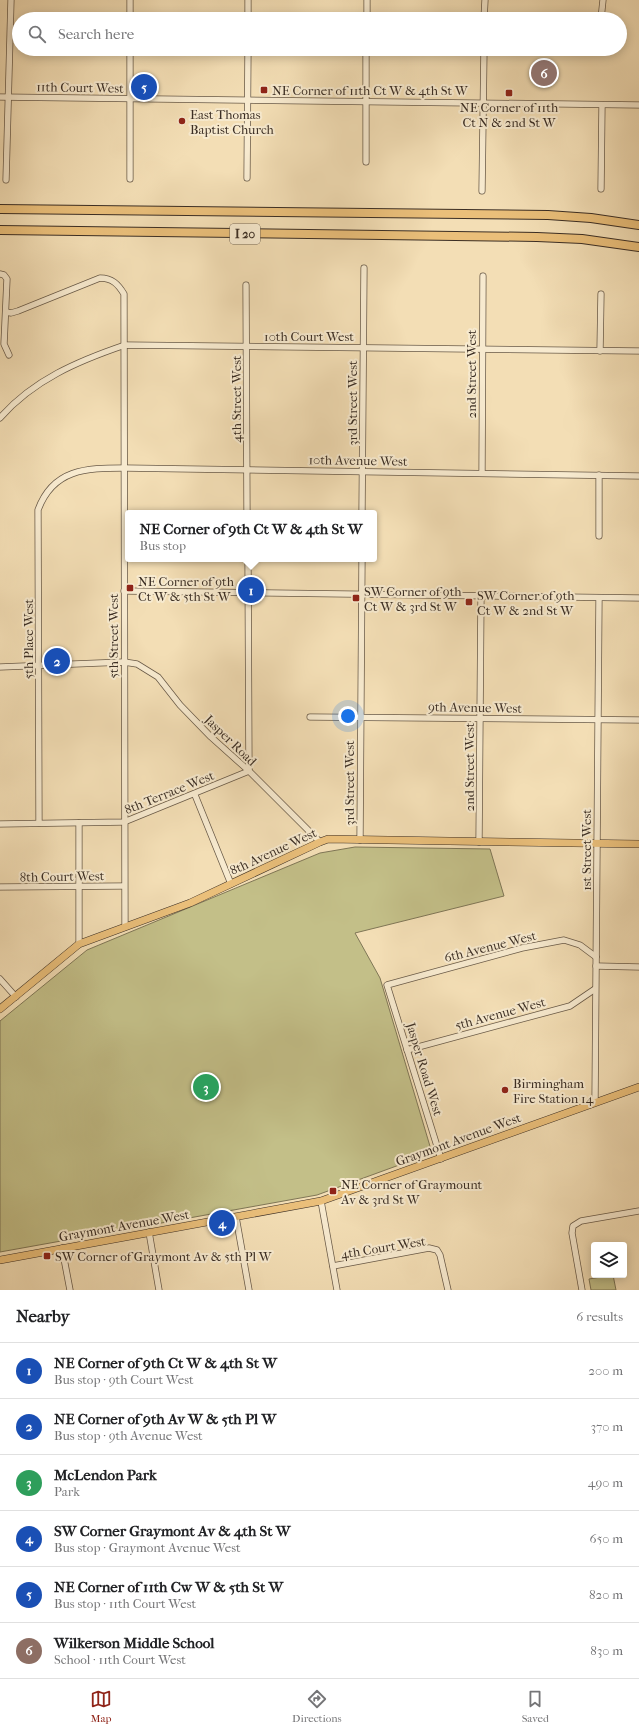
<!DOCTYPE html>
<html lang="en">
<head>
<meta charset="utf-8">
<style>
  :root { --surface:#fff; --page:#f2f2f2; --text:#202124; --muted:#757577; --line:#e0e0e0; --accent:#8f2418 }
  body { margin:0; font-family:"IM FELL French Canon",serif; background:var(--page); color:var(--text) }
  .controls { position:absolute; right:12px; bottom:12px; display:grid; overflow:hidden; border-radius:4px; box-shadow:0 2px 10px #0003 }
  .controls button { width:36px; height:36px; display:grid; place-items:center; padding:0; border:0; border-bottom:1px solid var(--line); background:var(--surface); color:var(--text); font:20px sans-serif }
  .you { position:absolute; left:348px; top:716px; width:14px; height:14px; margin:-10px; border:3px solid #fff; border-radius:50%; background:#1a73e8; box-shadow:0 0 0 6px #1a73e833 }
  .badge { display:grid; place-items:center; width:26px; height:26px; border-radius:50%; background:var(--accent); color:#fff; font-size:13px; font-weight:700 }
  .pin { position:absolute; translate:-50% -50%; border:2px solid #fff; box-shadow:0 1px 4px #0006 }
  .popup { position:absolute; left:125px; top:510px; width:252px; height:52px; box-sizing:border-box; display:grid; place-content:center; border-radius:4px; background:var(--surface); filter:drop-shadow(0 1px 3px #0005); font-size:13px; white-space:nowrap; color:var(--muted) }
  .popup b { font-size:15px; color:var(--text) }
  .popup::after { content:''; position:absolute; left:50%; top:100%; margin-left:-8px; border:8px solid transparent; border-top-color:var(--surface) }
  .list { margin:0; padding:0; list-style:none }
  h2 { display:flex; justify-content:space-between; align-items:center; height:52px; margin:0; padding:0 16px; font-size:17px }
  h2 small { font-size:13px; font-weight:400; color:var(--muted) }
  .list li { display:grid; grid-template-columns:26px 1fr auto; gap:12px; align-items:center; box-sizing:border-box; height:56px; padding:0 16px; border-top:1px solid var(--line) }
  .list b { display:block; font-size:15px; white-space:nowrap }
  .list p { margin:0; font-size:13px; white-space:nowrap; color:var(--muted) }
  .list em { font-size:13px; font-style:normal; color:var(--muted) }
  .icon { flex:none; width:22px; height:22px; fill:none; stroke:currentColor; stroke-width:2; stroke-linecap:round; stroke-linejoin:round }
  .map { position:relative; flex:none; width:639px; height:1290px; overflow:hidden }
  .search { position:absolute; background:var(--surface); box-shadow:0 2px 10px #0003; left:12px; right:12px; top:12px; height:44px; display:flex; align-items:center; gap:10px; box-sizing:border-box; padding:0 14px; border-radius:22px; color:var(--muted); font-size:15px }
  .sheet { height:388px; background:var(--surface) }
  nav { display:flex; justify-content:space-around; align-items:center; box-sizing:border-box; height:56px; border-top:1px solid var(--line); background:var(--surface); font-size:11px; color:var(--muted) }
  nav a { display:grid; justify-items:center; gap:2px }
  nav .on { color:var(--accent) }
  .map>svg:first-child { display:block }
</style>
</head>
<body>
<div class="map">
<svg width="639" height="1290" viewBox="0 0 639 1290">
  <rect width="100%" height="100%" fill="#f3deb5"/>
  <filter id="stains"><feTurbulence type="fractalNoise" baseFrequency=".005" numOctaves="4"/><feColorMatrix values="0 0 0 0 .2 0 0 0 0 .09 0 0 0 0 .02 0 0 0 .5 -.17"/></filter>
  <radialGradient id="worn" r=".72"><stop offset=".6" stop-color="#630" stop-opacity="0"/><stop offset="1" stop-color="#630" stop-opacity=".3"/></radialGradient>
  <g fill="#c3bf88" stroke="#7f7656">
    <path d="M 355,847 L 490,849 L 504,896 L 355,933 L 380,978 L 432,1153 L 317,1195 L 0,1252 L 0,1021 L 87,950 L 320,853 Z"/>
    <path d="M 613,1275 L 616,1290 L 591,1290 L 589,1279 Z"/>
  </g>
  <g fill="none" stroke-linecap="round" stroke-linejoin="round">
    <defs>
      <g id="minor">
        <path d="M 130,19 L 130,0"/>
        <path d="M 248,19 L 248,0"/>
        <path d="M 367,19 L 367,0"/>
        <path d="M 484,19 L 485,0"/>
        <path d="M 601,19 L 603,0"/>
        <path d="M 0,97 L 639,105"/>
        <path d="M 366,162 L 366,49"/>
        <path d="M 247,178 L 248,49"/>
        <path d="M 130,179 L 130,49"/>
        <path d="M 6,180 L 11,0"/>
        <path d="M 601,189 L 602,105"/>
        <path d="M 482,191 L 484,49"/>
        <path d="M 0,274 L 4,275 L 7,279 L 4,344 L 9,355"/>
        <path d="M 246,285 L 247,513"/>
        <path d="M 6,312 L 11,313 L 18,311 L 100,278 C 112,278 118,284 124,294 L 125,927"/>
        <path d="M 600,351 L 601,294"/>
        <path d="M 0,418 C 33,380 78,361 125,345 L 639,351"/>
        <path d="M 482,473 L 483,276"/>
        <path d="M 362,513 L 364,268"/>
        <path d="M 599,536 L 599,475"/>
        <path d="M 124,591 L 639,598"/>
        <path d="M 0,667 L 124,662 L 137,664 L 158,677 L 180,705 L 211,737 L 249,771 L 320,842"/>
        <path d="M 310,717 L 639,720"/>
        <path d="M 195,795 L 231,884"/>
        <path d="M 39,823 L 38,510 C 53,469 86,468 124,468 L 639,476"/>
        <path d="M 79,823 L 79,944"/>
        <path d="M 0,824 L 124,822 L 249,771 L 248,559"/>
        <path d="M 360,840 L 362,559"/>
        <path d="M 479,842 L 481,596"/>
        <path d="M 0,887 L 124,886"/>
        <path d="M 596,966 L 639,967"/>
        <path d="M 0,979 L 16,997"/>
        <path d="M 407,1050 L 570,1006 L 595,989"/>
        <path d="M 595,1102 L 599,598"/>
        <path d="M 441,1159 L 387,985 L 522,948 L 564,940 L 580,945 L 596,957"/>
        <path d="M 321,1201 L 337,1290"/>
        <path d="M 236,1217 L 249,1290"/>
        <path d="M 149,1232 L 159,1290"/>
        <path d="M 62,1248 L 70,1290"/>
        <path d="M 333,1266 L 429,1248 L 437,1250 L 440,1255 L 448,1290"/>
        <path d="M 582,1290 L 572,1233 L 573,1226 L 581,1221 L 639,1211"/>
      </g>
      <g id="major">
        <path d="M 0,1009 L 79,944 L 190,903 L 320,842 L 328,839 L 639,844"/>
        <path d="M 0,1260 L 321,1201 L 639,1087"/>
      </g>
      <g id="highway">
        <path d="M 0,209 L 548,215 L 591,218 L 639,225"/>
        <path d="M 0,230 L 537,237 L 582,239 L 639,247"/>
      </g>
    </defs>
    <use href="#minor" stroke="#695a48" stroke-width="7"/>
    <use href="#major" stroke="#3b2e24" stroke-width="8"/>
    <use href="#highway" stroke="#3b2e24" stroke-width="10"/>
    <use href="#minor" stroke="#f7eacf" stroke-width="5.5"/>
    <use href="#major" stroke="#eabf7a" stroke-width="7"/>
    <use href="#highway" stroke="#eabf7a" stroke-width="8"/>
  </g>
  <g fill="#8f2418" stroke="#f7eacf" stroke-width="1.5">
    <rect x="260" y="86" width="8" height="8" rx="2"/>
    <rect x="505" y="89" width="8" height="8" rx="2"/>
    <circle cx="182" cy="121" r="4"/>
    <rect x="126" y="584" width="8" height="8" rx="2"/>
    <rect x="352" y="594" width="8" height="8" rx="2"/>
    <rect x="465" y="598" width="8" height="8" rx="2"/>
    <circle cx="505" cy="1090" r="4"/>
    <rect x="329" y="1187" width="8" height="8" rx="2"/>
    <rect x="43" y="1252" width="8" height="8" rx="2"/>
  </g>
  <g text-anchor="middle" stroke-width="4" stroke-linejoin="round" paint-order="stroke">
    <rect fill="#f7eacf" stroke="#736657" stroke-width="1" x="230" y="224" width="30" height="20" rx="3"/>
    <g font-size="12" font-weight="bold" fill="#3b2e24">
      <text x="245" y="238">I 20</text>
    </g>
    <g font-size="13" fill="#3b2e24" stroke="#f7eacf">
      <text transform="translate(80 87) rotate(1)" y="5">11th Court West</text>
      <text x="309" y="341">10th Court West</text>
      <text transform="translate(471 374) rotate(-90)" y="5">2nd Street West</text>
      <text transform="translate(236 399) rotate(-90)" y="5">4th Street West</text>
      <text transform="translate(352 403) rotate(-90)" y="5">3rd Street West</text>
      <text transform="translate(358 460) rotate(1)" y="5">10th Avenue West</text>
      <text transform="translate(113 636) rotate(-90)" y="5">5th Street West</text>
      <text transform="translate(28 639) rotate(-90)" y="5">5th Place West</text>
      <text transform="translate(475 707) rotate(1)" y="5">9th Avenue West</text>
      <text transform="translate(231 740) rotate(44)" y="5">Jasper Road</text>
      <text transform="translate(469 767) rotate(-90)" y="5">2nd Street West</text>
      <text transform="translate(349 783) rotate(-90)" y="5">3rd Street West</text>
      <text transform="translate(169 792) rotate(-22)" y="5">8th Terrace West</text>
      <text transform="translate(586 850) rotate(-90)" y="5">1st Street West</text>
      <text transform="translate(273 851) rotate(-25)" y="5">8th Avenue West</text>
      <text transform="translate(62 876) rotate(-1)" y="5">8th Court West</text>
      <text transform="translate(490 946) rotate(-14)" y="5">6th Avenue West</text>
      <text transform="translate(500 1013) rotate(-15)" y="5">5th Avenue West</text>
      <text transform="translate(425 1069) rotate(73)" y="5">Jasper Road West</text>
      <text transform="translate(458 1139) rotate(-20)" y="5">Graymont Avenue West</text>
      <text transform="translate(124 1225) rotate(-10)" y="5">Graymont Avenue West</text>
      <text transform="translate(383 1247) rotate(-9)" y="5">4th Court West</text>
    </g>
    <g font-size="13" fill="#3b2e24" stroke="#f7eacf" text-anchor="start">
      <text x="272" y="95">NE Corner of 11th Ct W &amp; 4th St W</text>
      <text x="509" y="112" text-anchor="middle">NE Corner of 11th<tspan x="509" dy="15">Ct N &amp; 2nd St W</tspan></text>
      <text x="190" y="119">East Thomas<tspan x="190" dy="15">Baptist Church</tspan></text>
      <text x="138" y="586">NE Corner of 9th<tspan x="138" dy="15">Ct W &amp; 5th St W</tspan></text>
      <text x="364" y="596">SW Corner of 9th<tspan x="364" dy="15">Ct W &amp; 3rd St W</tspan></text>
      <text x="477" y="600">SW Corner of 9th<tspan x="477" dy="15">Ct W &amp; 2nd St W</tspan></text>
      <text x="513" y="1088">Birmingham<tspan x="513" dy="15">Fire Station 14</tspan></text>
      <text x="341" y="1189">NE Corner of Graymount<tspan x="341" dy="15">Av &amp; 3rd St W</tspan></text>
      <text x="55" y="1261">SW Corner of Graymont Av &amp; 5th Pl W</text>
    </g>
  </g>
  <rect width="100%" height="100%" filter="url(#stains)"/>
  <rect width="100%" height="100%" fill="url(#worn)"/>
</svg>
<div class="controls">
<button><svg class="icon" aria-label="layers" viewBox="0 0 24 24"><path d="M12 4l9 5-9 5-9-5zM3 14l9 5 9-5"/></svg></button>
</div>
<div class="you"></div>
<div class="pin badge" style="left:251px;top:590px;background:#1a4fb4">1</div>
<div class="popup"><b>NE Corner of 9th Ct W &amp; 4th St W</b>Bus stop</div>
<div class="pin badge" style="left:57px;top:661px;background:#1a4fb4">2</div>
<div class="pin badge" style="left:206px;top:1087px;background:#2e9e5b">3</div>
<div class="pin badge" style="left:222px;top:1223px;background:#1a4fb4">4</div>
<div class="pin badge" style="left:144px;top:87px;background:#1a4fb4">5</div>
<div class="pin badge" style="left:544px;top:73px;background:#8d6e63">6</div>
<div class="search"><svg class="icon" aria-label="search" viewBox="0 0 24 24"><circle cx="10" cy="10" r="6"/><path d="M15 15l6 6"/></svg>Search here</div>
</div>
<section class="sheet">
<h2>Nearby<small>6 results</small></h2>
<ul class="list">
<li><span class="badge" style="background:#1a4fb4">1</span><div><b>NE Corner of 9th Ct W &amp; 4th St W</b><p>Bus stop · 9th Court West</p></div><em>200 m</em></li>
<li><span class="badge" style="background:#1a4fb4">2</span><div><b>NE Corner of 9th Av W &amp; 5th Pl W</b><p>Bus stop · 9th Avenue West</p></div><em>370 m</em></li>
<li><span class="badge" style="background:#2e9e5b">3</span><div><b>McLendon Park</b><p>Park</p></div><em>490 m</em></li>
<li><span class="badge" style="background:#1a4fb4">4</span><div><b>SW Corner Graymont Av &amp; 4th St W</b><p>Bus stop · Graymont Avenue West</p></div><em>650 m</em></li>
<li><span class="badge" style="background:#1a4fb4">5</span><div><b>NE Corner of 11th Cw W &amp; 5th St W</b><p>Bus stop · 11th Court West</p></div><em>820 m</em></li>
<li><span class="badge" style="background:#8d6e63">6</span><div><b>Wilkerson Middle School</b><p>School · 11th Court West</p></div><em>830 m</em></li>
</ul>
</section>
<nav>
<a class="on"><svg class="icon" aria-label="map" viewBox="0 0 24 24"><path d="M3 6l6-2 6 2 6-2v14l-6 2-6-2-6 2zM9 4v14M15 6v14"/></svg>Map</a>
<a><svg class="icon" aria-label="directions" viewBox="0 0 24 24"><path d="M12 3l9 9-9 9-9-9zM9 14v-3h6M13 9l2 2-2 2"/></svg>Directions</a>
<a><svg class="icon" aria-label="saved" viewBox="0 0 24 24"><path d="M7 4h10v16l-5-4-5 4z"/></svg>Saved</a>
</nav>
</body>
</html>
